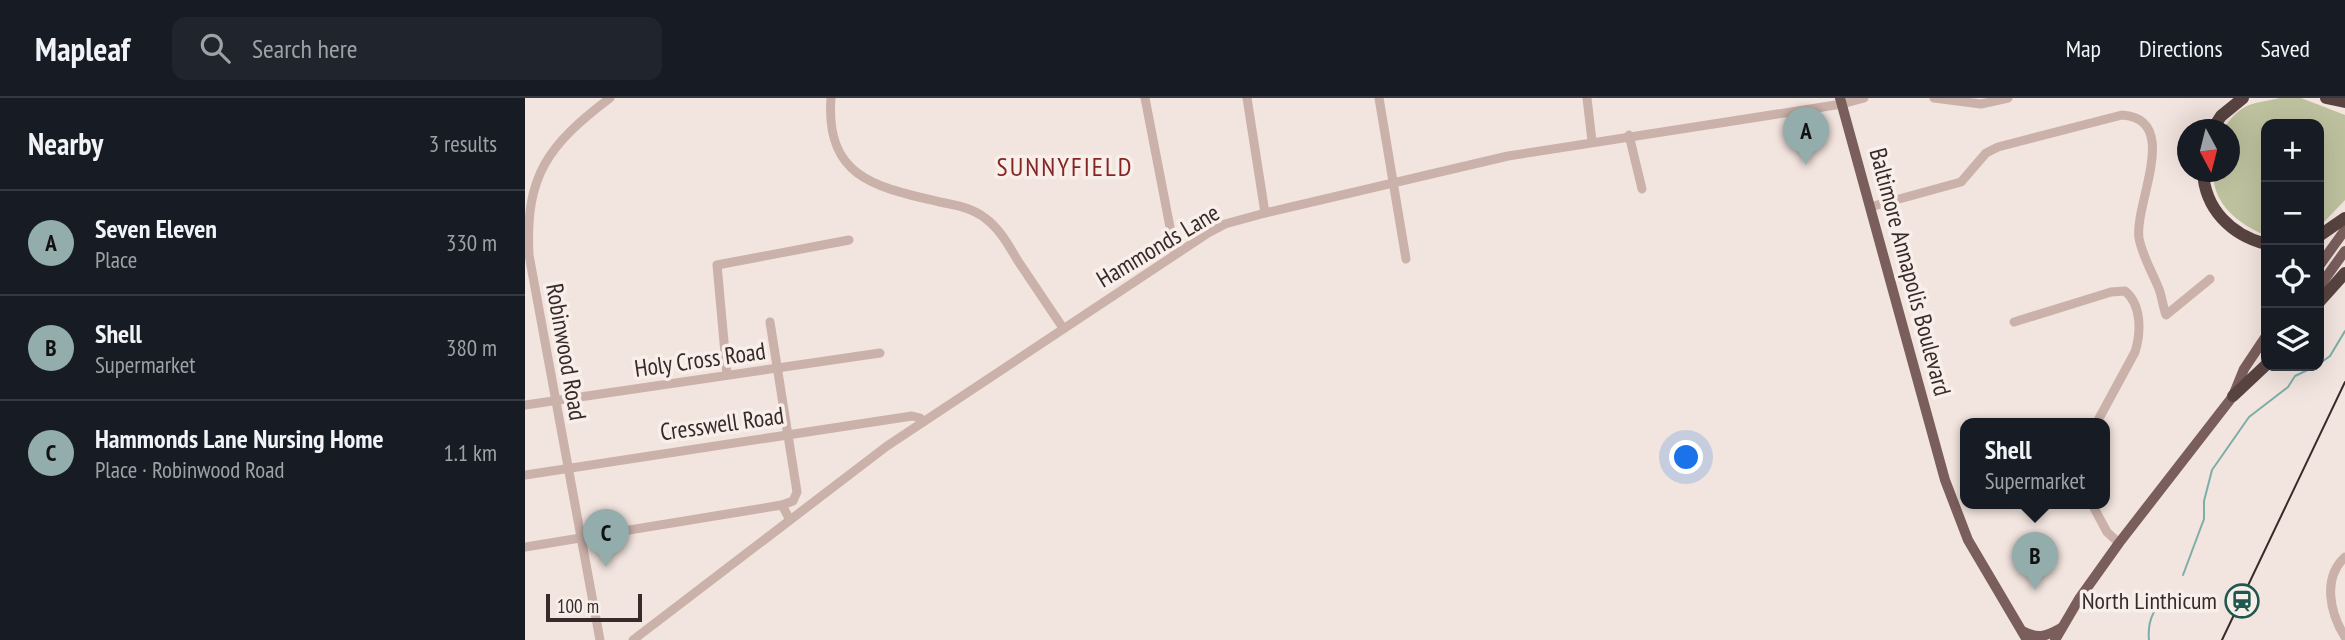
<!DOCTYPE html>
<html lang="en">
<head>
<meta charset="utf-8">
<style>
  :root { --surface:#171b24; --page:#20242c; --text:#f1f3f6; --muted:#9ea1a6; --line:#363941; --accent:#92adab }
  body { margin:0; font-family:"PT Sans Narrow",sans-serif; background:var(--page); color:var(--text) }
  .controls { position:absolute; right:21px; top:21px; display:grid; overflow:hidden; border-radius:14px; box-shadow:0 7px 28px #0002 }
  .controls button { width:63px; height:63px; display:grid; place-items:center; padding:0; border:0; border-bottom:2px solid var(--line); background:var(--surface); color:var(--text); font:35px sans-serif }
  .compass { position:absolute; left:1652px; top:21px; width:63px; height:63px; border-radius:50%; background:var(--surface); box-shadow:0 7px 28px #0002; rotate:173deg }
  .scale { position:absolute; left:21px; bottom:18px; width:96px; box-sizing:border-box; padding-left:7px; border:4px solid #372a29; border-top:0; font-size:19px; line-height:24px; white-space:nowrap; color:#372a29; -webkit-text-stroke:5px #f9efea; paint-order:stroke }
  .you { position:absolute; left:1162px; top:360px; width:24px; height:24px; margin:-18px; border:5px solid #fff; border-radius:50%; background:#1a73e8; box-shadow:0 0 0 10px #1a73e833 }
  .badge { display:grid; place-items:center; width:46px; height:46px; border-radius:50%; background:var(--accent); color:#111; font-size:23px; font-weight:700 }
  .pin { position:absolute; translate:-50% -58px; filter:drop-shadow(0 2px 4px #0008) }
  .pin::after { content:''; position:absolute; top:37px; width:24px; height:21px; background:inherit; clip-path:polygon(0 0,100% 0,50% 100%) }
  .popup { position:absolute; left:1435px; top:320px; width:150px; height:91px; box-sizing:border-box; display:grid; place-content:center; border-radius:14px; background:var(--surface); filter:drop-shadow(0 2px 5px #0005); font-size:23px; white-space:nowrap; color:var(--muted) }
  .popup b { font-size:26px; color:var(--text) }
  .popup::after { content:''; position:absolute; left:50%; top:100%; margin-left:-14px; border:14px solid transparent; border-top-color:var(--surface) }
  .list { margin:0; padding:0; list-style:none }
  h2 { display:flex; justify-content:space-between; align-items:center; height:91px; margin:0; padding:0 28px; font-size:30px }
  h2 small { font-size:23px; font-weight:400; color:var(--muted) }
  .list li { display:grid; grid-template-columns:46px 1fr auto; gap:21px; align-items:center; box-sizing:border-box; height:105px; padding:0 28px; border-top:2px solid var(--line) }
  .list b { display:block; font-size:26px; white-space:nowrap }
  .list p { margin:0; font-size:23px; white-space:nowrap; color:var(--muted) }
  .list em { font-size:23px; font-style:normal; color:var(--muted) }
  .icon { flex:none; width:38px; height:38px; fill:none; stroke:currentColor; stroke-width:2; stroke-linecap:round; stroke-linejoin:round }
  .map { position:relative; flex:none; width:1820px; height:542px; overflow:hidden }
  header { display:flex; align-items:center; gap:42px; box-sizing:border-box; height:98px; padding:0 35px; background:var(--surface); border-bottom:2px solid var(--line) }
  header strong { font-size:33px }
  nav { display:flex; gap:38px; margin-inline-start:auto; font-size:24px }
  .search { width:490px; height:63px; background:var(--page); display:flex; align-items:center; gap:18px; box-sizing:border-box; padding:0 24px; border-radius:14px; color:var(--muted); font-size:26px }
  main { display:flex }
  aside { flex:1; background:var(--surface) }
  .map>svg:first-child { display:block }
</style>
</head>
<body>
<header>
<strong>Mapleaf</strong>
<div class="search"><svg class="icon" aria-label="search" viewBox="0 0 24 24"><circle cx="10" cy="10" r="6"/><path d="M15 15l6 6"/></svg>Search here</div>
<nav><a>Map</a><a>Directions</a><a>Saved</a></nav>
</header>
<main>
<aside>
<h2>Nearby<small>3 results</small></h2>
<ul class="list">
<li><span class="badge">A</span><div><b>Seven Eleven</b><p>Place</p></div><em>330 m</em></li>
<li><span class="badge">B</span><div><b>Shell</b><p>Supermarket</p></div><em>380 m</em></li>
<li><span class="badge">C</span><div><b>Hammonds Lane Nursing Home</b><p>Place · Robinwood Road</p></div><em>1.1 km</em></li>
</ul>
</aside>
<div class="map">
<svg width="1820" height="542" viewBox="0 0 1820 542">
  <rect width="100%" height="100%" fill="#f2e4de"/>
  <path fill="#bdc19e" d="M 1755,0 L 1776,0 L 1820,17 L 1820,102 L 1800,123 L 1794,126 L 1794,26 L 1741,26 L 1741,138 C 1713,125 1688,107 1688,74 L 1704,74 L 1704,32 L 1698,31 C 1718,4 1723,7 1755,0 Z"/>
  <g fill="none" stroke-linecap="round" stroke-linejoin="round">
    <g stroke="#7daea6" stroke-width="2">
      <path d="M 1794,266 L 1805,258 L 1820,233"/>
      <path d="M 1658,477 L 1679,421 L 1679,403 L 1687,372 L 1724,319 L 1763,289 L 1770,278 L 1791,268"/>
      <path d="M 1624,542 C 1622,521 1630,507 1647,495"/>
    </g>
    <g stroke="#cab1a9" stroke-width="9">
      <path d="M 306,0 C 300,80 351,89 415,104 C 431,107 447,110 460,120 C 475,131 484,148 493,163 C 508,185 523,208 538,230"/>
      <path d="M 620,0 L 650,155"/>
      <path d="M 722,0 L 740,115"/>
      <path d="M 854,0 L 881,161"/>
      <path d="M 1062,0 L 1067,43"/>
      <path d="M 1409,0 L 1456,6 L 1483,0"/>
      <path d="M 1104,37 L 1117,91"/>
      <path d="M 1345,109 L 1436,84 L 1461,55 L 1473,49 L 1597,17 C 1657,21 1609,106 1614,140 C 1617,157 1627,174 1634,191 C 1637,199 1638,209 1641,217 L 1685,181"/>
      <path d="M 245,224 L 272,394 L 268,403 L 257,407"/>
      <path d="M 1489,224 L 1586,194 L 1600,193 C 1617,207 1616,235 1610,254 L 1571,326"/>
      <path d="M 202,277 L 192,167 L 324,142"/>
      <path d="M 0,307 L 355,255"/>
      <path d="M 0,377 L 387,318 L 395,320 L 398,324"/>
      <path d="M 1567,406 L 1582,434 L 1594,445"/>
      <path d="M 0,449 L 257,407 L 265,422"/>
      <path d="M 1820,459 C 1797,480 1805,515 1820,539"/>
      <path d="M 75,542 L 4,157 C 0,77 23,47 85,0"/>
      <path d="M 108,542 L 362,348 L 683,135 L 700,126 L 740,115 L 983,58 L 1317,6 L 1339,0"/>
    </g>
    <g stroke="#795e5b" stroke-width="10">
      <path d="M 1315,0 L 1420,382 L 1443,442 L 1502,542"/>
      <path d="M 1794,168 L 1820,132"/>
      <path d="M 1794,189 L 1820,153"/>
      <path d="M 1708,298 L 1719,271 L 1741,238"/>
      <path d="M 1497,533 C 1513,541 1520,539 1536,530"/>
      <path d="M 1530,542 L 1554,501 L 1594,445 L 1712,293"/>
    </g>
    <g stroke="#584340" stroke-width="12">
      <path d="M 1801,0 L 1820,4"/>
      <path d="M 1687,32 L 1696,18 L 1718,0"/>
      <path d="M 1678,74 C 1680,111 1706,137 1741,146"/>
      <path d="M 1794,138 L 1820,120"/>
      <path d="M 1794,204 L 1820,175"/>
      <path d="M 1708,298 L 1741,267"/>
    </g>
    <path stroke="#372a29" stroke-width="2" d="M 1697,542 L 1820,284"/>
  </g>
  <defs>
    <symbol id="station-ring" viewBox="-11 -11 22 22"><circle r="9.5" fill="#f9efea" stroke="#1f584f" stroke-width="1.5"/><path d="M-3-6H3Q5-6 5-4V2Q5 4 3 4L4.5 6H3L1.5 4h-3L-3 6H-4.5L-3 4Q-5 4-5 2V-4Q-5-6-3-6ZM-3.5-4v3h7v-3ZM-3.5 1v1.5H-2V1ZM2 1v1.5H3.5V1Z" fill="#1f584f"/></symbol>
  </defs>
  <g fill-rule="evenodd">
    <use href="#station-ring" x="1698" y="484" width="38" height="38"/>
  </g>
  <g text-anchor="middle" stroke-width="7" stroke-linejoin="round" paint-order="stroke">
    <g font-size="24" fill="#372a29" stroke="#f9efea">
      <text transform="translate(633 148) rotate(-31)" y="8">Hammonds Lane</text>
      <text transform="translate(1385 174) rotate(75)" y="8">Baltimore Annapolis Boulevard</text>
      <text transform="translate(41 254) rotate(80)" y="8">Robinwood Road</text>
      <text transform="translate(175 262) rotate(-8)" y="8">Holy Cross Road</text>
      <text transform="translate(197 326) rotate(-8)" y="8">Cresswell Road</text>
    </g>
    <g font-size="24" fill="#372a29" stroke="#f9efea" text-anchor="end">
      <text x="1692" y="511">North Linthicum</text>
    </g>
    <g font-size="26" letter-spacing="2" fill="#852624" stroke="#f9efea">
      <text x="540" y="78">SUNNYFIELD</text>
    </g>
  </g>
</svg>
<div class="controls">
<button>+</button>
<button>−</button>
<button><svg class="icon" aria-label="locate" viewBox="0 0 24 24"><circle cx="12" cy="12" r="6"/><path d="M12 2v4M12 18v4M2 12h4M18 12h4"/></svg></button>
<button><svg class="icon" aria-label="layers" viewBox="0 0 24 24"><path d="M12 4l9 5-9 5-9-5zM3 14l9 5 9-5"/></svg></button>
</div>
<svg class="compass" viewBox="-18 -18 36 36"><path d="M0-13l5 13h-10z" fill="#e53935"/><path d="M0 13l5-13h-10z" fill="#9ea1a6"/></svg>
<div class="scale">100 m</div>
<div class="you"></div>
<div class="pin badge" style="left:1281px;top:67px">A</div>
<div class="pin badge" style="left:1510px;top:492px">B</div>
<div class="popup"><b>Shell</b>Supermarket</div>
<div class="pin badge" style="left:81px;top:469px">C</div>
</div>
</main>
</body>
</html>
